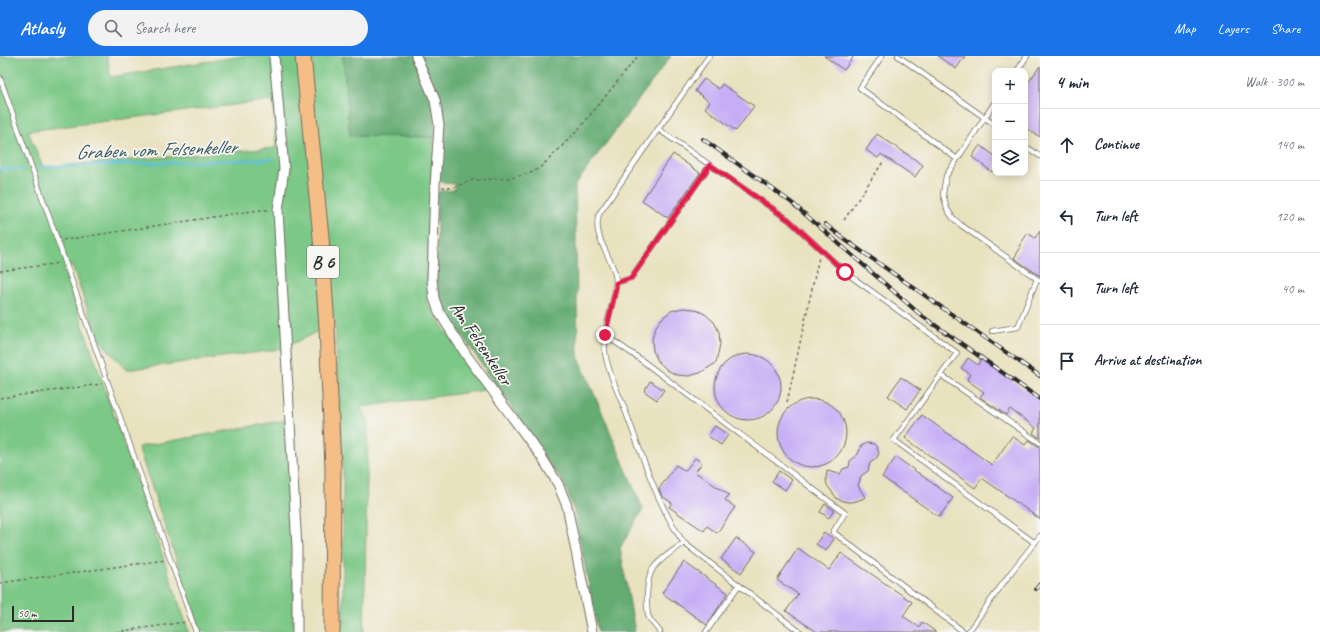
<!DOCTYPE html>
<html lang="en">
<head>
<meta charset="utf-8">
<style>
  :root { --surface:#fff; --page:#f2f2f3; --text:#1f2937; --muted:#747a83; --line:#e0e1e3; --accent:#1a73e8 }
  body { margin:0; font-family:Caveat,sans-serif; background:var(--page); color:var(--text) }
  .controls { position:absolute; right:12px; top:12px; display:grid; overflow:hidden; border-radius:8px; box-shadow:0 2px 10px #0003 }
  .controls button { width:36px; height:36px; display:grid; place-items:center; padding:0; border:0; border-bottom:1px solid var(--line); background:var(--surface); color:var(--text); font:20px sans-serif }
  .scale { position:absolute; left:12px; bottom:10px; width:62px; box-sizing:border-box; padding-left:4px; border:2px solid #2b2b2b; border-top:0; font-size:11px; line-height:14px; white-space:nowrap; color:#2b2b2b; -webkit-text-stroke:3px #f6f6f2; paint-order:stroke }
  .stop { position:absolute; width:12px; height:12px; margin:-9px; border:3px solid #e11d48; border-radius:50%; background:#fff }
  .stop.end { background:#e11d48; border-color:#fff; box-shadow:0 1px 4px #0008 }
  .list { margin:0; padding:0; list-style:none }
  h2 { display:flex; justify-content:space-between; align-items:center; height:52px; margin:0; padding:0 16px; font-size:17px }
  h2 small { font-size:13px; font-weight:400; color:var(--muted) }
  .list li { display:grid; grid-template-columns:26px 1fr auto; gap:12px; align-items:center; box-sizing:border-box; height:72px; padding:0 16px; border-top:1px solid var(--line) }
  .list b { display:block; font-size:15px; white-space:nowrap }
  .list em { font-size:13px; font-style:normal; color:var(--muted) }
  .icon { flex:none; width:22px; height:22px; fill:none; stroke:currentColor; stroke-width:2; stroke-linecap:round; stroke-linejoin:round }
  .map { position:relative; flex:none; width:1040px; height:576px; overflow:hidden }
  header { display:flex; align-items:center; gap:24px; box-sizing:border-box; height:56px; padding:0 20px; background:var(--accent); color:#fff }
  header strong { font-size:19px }
  nav { display:flex; gap:22px; margin-inline-start:auto; font-size:14px }
  .search { width:280px; height:36px; background:var(--page); display:flex; align-items:center; gap:10px; box-sizing:border-box; padding:0 14px; border-radius:22px; color:var(--muted); font-size:15px }
  main { display:flex }
  aside { flex:1; background:var(--surface) }
  .map>svg:first-child { display:block }
</style>
</head>
<body>
<header>
<strong>Atlasly</strong>
<div class="search"><svg class="icon" aria-label="search" viewBox="0 0 24 24"><circle cx="10" cy="10" r="6"/><path d="M15 15l6 6"/></svg>Search here</div>
<nav><a>Map</a><a>Layers</a><a>Share</a></nav>
</header>
<main>
<div class="map">
<svg width="1040" height="576" viewBox="0 0 1040 576">
  <rect width="100%" height="100%" fill="#f6f6f2"/>
  <filter id="ink" filterUnits="userSpaceOnUse"><feTurbulence type="fractalNoise" baseFrequency=".025" numOctaves="2"/><feDisplacementMap in="SourceGraphic" scale="8" xChannelSelector="R" yChannelSelector="G"/><feConvolveMatrix kernelMatrix="1 2 1 2 8 2 1 2 1" color-interpolation-filters="sRGB"/></filter>
  <filter id="wash" filterUnits="userSpaceOnUse"><feTurbulence type="fractalNoise" baseFrequency=".012" numOctaves="4" result="noise"/><feDisplacementMap in="SourceGraphic" scale="16" xChannelSelector="R" yChannelSelector="G"/><feGaussianBlur stdDeviation="0.9" result="paint"/><feColorMatrix in="noise" values="0 0 0 0 0 0 0 0 0 0 0 0 0 0 0 0 0 1.4 0 .05"/><feComposite in="paint" operator="in"/></filter>
  <g filter="url(#wash)">
    <rect width="100%" height="100%" fill="#e9e2bf"/>
    <g fill="#7cc886" stroke="#547a58" fill-rule="evenodd">
      <path d="M 0,0 L 107,0 L 111,21 L 241,0 L 343,0 L 350,80 L 434,81 L 428,200 L 427,247 L 485,334 L 360,351 L 368,364 L 364,576 L 343,576 L 343,420 L 335,267 L 282,293 L 126,314 L 98,282 L 72,210 L 63,212 L 189,576 L 0,576 ZM 273,44 L 276,92 L 43,111 L 28,75 Z"/>
      <path d="M 286,364 L 294,486 L 294,576 L 201,576 L 138,391 Z"/>
    </g>
    <g fill="#65ac73" stroke="#486c4f">
      <path d="M 343,0 L 414,0 L 429,35 L 435,61 L 434,81 L 350,80 Z"/>
      <path d="M 420,0 L 671,0 L 575,129 L 578,300 L 643,453 L 620,492 L 635,576 L 598,576 L 574,455 L 564,428 L 436,241 L 437,139 L 440,135 L 454,134 L 455,128 L 443,127 L 438,123 L 443,53 L 439,39 Z"/>
    </g>
    <g fill="none" stroke-linecap="round" stroke-linejoin="round">
      <g stroke="#5ec0dc" stroke-width="2.5">
        <path d="M 40,111 L 273,103"/>
        <path d="M 0,113 L 23,113"/>
      </g>
    </g>
    <g id="blocks">
      <g fill="#c7adf6">
        <path d="M 824,0 L 854,0 L 844,14 Z"/>
        <path d="M 938,0 L 965,0 L 956,13 Z"/>
        <path d="M 1040,10 L 1040,81 L 1025,71 L 1025,31 Z"/>
        <path d="M 704,23 L 719,33 L 722,28 L 754,50 L 736,75 L 705,52 L 710,46 L 695,35 Z"/>
        <path d="M 877,78 L 923,109 L 915,121 L 881,98 L 878,102 L 866,94 Z"/>
        <path d="M 980,89 L 995,100 L 995,112 L 992,116 L 972,101 Z"/>
        <path d="M 673,98 L 700,117 L 668,162 L 642,144 Z"/>
        <path d="M 1040,175 L 1040,220 L 1014,202 L 1021,191 L 1019,190 L 1028,177 L 1035,182 Z"/>
        <path d="M 683,252 L 694,253 L 705,258 L 714,266 L 719,276 L 720,288 L 716,307 L 700,317 L 689,320 L 677,319 L 667,314 L 658,305 L 653,295 L 652,283 L 655,272 L 662,262 L 671,255 Z"/>
        <circle cx="748" cy="331" r="33"/>
        <path d="M 968,302 L 978,309 L 981,303 L 1040,344 L 1040,382 L 1033,377 L 1036,372 L 1010,353 L 1006,359 L 980,341 L 984,336 L 967,324 L 970,318 L 961,312 Z"/>
        <path d="M 901,321 L 920,334 L 907,353 L 888,340 Z"/>
        <path d="M 650,325 L 664,334 L 657,344 L 644,335 Z"/>
        <circle cx="812" cy="377" r="34"/>
        <path d="M 922,359 L 992,409 L 1012,380 L 1025,389 L 1029,384 L 1040,391 L 1040,463 L 982,422 L 975,432 L 905,382 Z"/>
        <path d="M 715,370 L 728,379 L 721,389 L 708,380 Z"/>
        <path d="M 867,387 L 874,388 L 876,390 L 879,397 L 876,403 L 870,407 L 868,415 L 861,420 L 858,430 L 865,441 L 862,443 L 853,446 L 847,446 L 837,443 L 827,429 L 826,423 L 827,415 L 840,418 L 843,413 L 849,411 L 850,405 L 858,398 L 861,390 Z"/>
        <path d="M 896,401 L 953,442 L 939,461 L 882,421 Z"/>
        <path d="M 695,402 L 702,407 L 695,416 L 729,439 L 725,444 L 735,451 L 717,477 L 707,470 L 704,475 L 669,451 L 672,447 L 662,440 L 659,433 L 676,409 L 685,415 Z"/>
        <path d="M 779,415 L 792,424 L 785,434 L 772,425 Z"/>
        <path d="M 825,448 L 834,454 L 829,462 L 820,456 Z"/>
        <path d="M 824,476 L 834,483 L 826,495 L 816,488 Z"/>
        <path d="M 736,482 L 756,496 L 741,517 L 721,503 Z"/>
        <path d="M 798,492 L 829,514 L 841,497 L 912,546 L 903,560 L 919,571 L 922,566 L 936,576 L 817,576 L 786,555 L 798,538 L 777,524 Z"/>
        <path d="M 684,506 L 728,537 L 707,569 L 662,537 Z"/>
      </g>
    </g>
  </g>
  <g filter="url(#ink)">
    <use href="#blocks" fill-opacity="0" stroke="#6e6b5f" stroke-width="1"/>
    <g fill="none" stroke-linecap="round" stroke-linejoin="round">
      <defs>
        <g id="service">
          <path d="M 709,0 L 599,158 C 592,180 610,198 615,218 C 619,235 607,260 605,278 C 604,284 605,290 605,296 C 607,314 618,336 625,354 C 642,398 656,447 684,487 L 800,576"/>
          <path d="M 882,0 L 860,32 L 957,103"/>
          <path d="M 898,0 L 995,69"/>
          <path d="M 1017,15 L 1027,0"/>
          <path d="M 0,22 L 196,576"/>
          <path d="M 995,46 L 946,120 L 943,138 L 947,153 L 953,162 L 961,169 L 1040,225"/>
          <path d="M 658,73 L 789,164 L 845,216 L 957,297 L 941,319"/>
          <path d="M 1025,90 L 1040,100"/>
          <path d="M 616,227 L 631,222 L 710,109"/>
          <path d="M 992,275 L 1018,271 L 1037,223"/>
          <path d="M 605,279 L 640,303 L 845,457 L 833,476 L 964,576"/>
          <path d="M 1035,487 L 894,384 L 941,319 L 1040,387"/>
          <path d="M 660,576 C 656,570 650,566 648,559 C 646,547 646,519 655,510 C 663,501 674,494 684,487"/>
          <path d="M 706,576 L 739,529"/>
          <path d="M 968,576 L 1012,515 L 1040,480"/>
        </g>
        <g id="minor">
          <path d="M 274,0 L 284,113 L 278,154 L 297,492 L 297,576"/>
          <path d="M 416,0 L 435,44 L 439,69 L 435,130 L 432,223 L 434,242 L 439,256 L 467,300 L 541,400 L 558,428 L 567,450 L 592,576"/>
        </g>
        <path id="primary" d="M 303,0 L 321,181 L 327,272 L 333,412 L 332,576"/>
      </defs>
      <use href="#service" stroke="#6e6b5f" stroke-width="6"/>
      <use href="#minor" stroke="#6e6b5f" stroke-width="11"/>
      <use href="#primary" stroke="#6e6b5f" stroke-width="17"/>
      <g stroke="#6e6b5f" stroke-width="1.5" stroke-dasharray="3 3" stroke-linecap="butt">
        <path d="M 442,131 L 451,132 L 473,124 L 511,122 L 534,116 L 543,109 L 578,74 L 638,0"/>
        <path d="M 844,164 L 883,106"/>
        <path d="M 63,184 L 259,154 L 269,154"/>
        <path d="M 0,215 L 60,207"/>
        <path d="M 0,342 L 102,328"/>
        <path d="M 787,346 L 819,201"/>
        <path d="M 0,527 L 165,504"/>
        <path d="M 116,576 L 186,566"/>
      </g>
      <use href="#service" stroke="#fff" stroke-width="4.5"/>
      <use href="#minor" stroke="#fff" stroke-width="9"/>
      <use href="#primary" stroke="#f6be87" stroke-width="15"/>
      <defs>
        <g id="rail">
          <path d="M 703,83 L 792,147 L 922,260 L 1040,343"/>
          <path d="M 825,168 L 844,183 L 1040,320"/>
          <path d="M 1036,533 L 1040,528"/>
        </g>
      </defs>
      <use href="#rail" stroke="#2b2b2b" stroke-width="4"/>
      <use href="#rail" stroke="#f6f6f2" stroke-width="2.5" stroke-dasharray="8" stroke-linecap="butt"/>
    </g>
  </g>
  <g fill="none" stroke-linecap="round" stroke-linejoin="round" filter="url(#ink)">
    <path stroke="#e11d48" stroke-width="5" d="M 605,279 L 616,232 L 616,227 L 631,222 L 710,109 L 789,164 L 845,216"/>
  </g>
  <g text-anchor="middle" stroke-width="3.5" stroke-linejoin="round" paint-order="stroke">
    <rect fill="#f6f6f2" stroke="#686867" stroke-width="1" x="307" y="190" width="32" height="32" rx="3"/>
    <g font-size="18" font-weight="bold" fill="#2b2b2b">
      <text x="323" y="212">B 6</text>
    </g>
    <g font-size="19" fill="#2b2b2b" stroke="#f6f6f2">
      <text transform="translate(482 287) rotate(56)" y="7">Am Felsenkeller</text>
    </g>
    <g font-size="20" font-style="italic" fill="#3a5860" stroke="#f6f6f2">
      <text transform="translate(156 93) rotate(-2)" y="7">Graben vom Felsenkeller</text>
    </g>
  </g>
</svg>
<div class="controls">
<button>+</button>
<button>−</button>
<button><svg class="icon" aria-label="layers" viewBox="0 0 24 24"><path d="M12 4l9 5-9 5-9-5zM3 14l9 5 9-5"/></svg></button>
</div>
<div class="scale">50 m</div>
<div class="stop" style="left:845px;top:216px"></div>
<div class="stop end" style="left:605px;top:279px"></div>
</div>
<aside>
<h2>4 min<small>Walk · 300 m</small></h2>
<ul class="list">
<li><svg class="icon" aria-label="ahead" viewBox="0 0 24 24"><path d="M12 20V5M6 11l6-6 6 6"/></svg><div><b>Continue</b></div><em>140 m</em></li>
<li><svg class="icon" aria-label="left" viewBox="0 0 24 24"><path d="M17 20v-9H6M10 6l-5 5 5 5"/></svg><div><b>Turn left</b></div><em>120 m</em></li>
<li><svg class="icon" aria-label="left" viewBox="0 0 24 24"><path d="M17 20v-9H6M10 6l-5 5 5 5"/></svg><div><b>Turn left</b></div><em>40 m</em></li>
<li><svg class="icon" aria-label="arrive" viewBox="0 0 24 24"><path d="M6 21V4h12l-3 4 3 4H6"/></svg><div><b>Arrive at destination</b></div></li>
</ul>
</aside>
</main>
</body>
</html>
